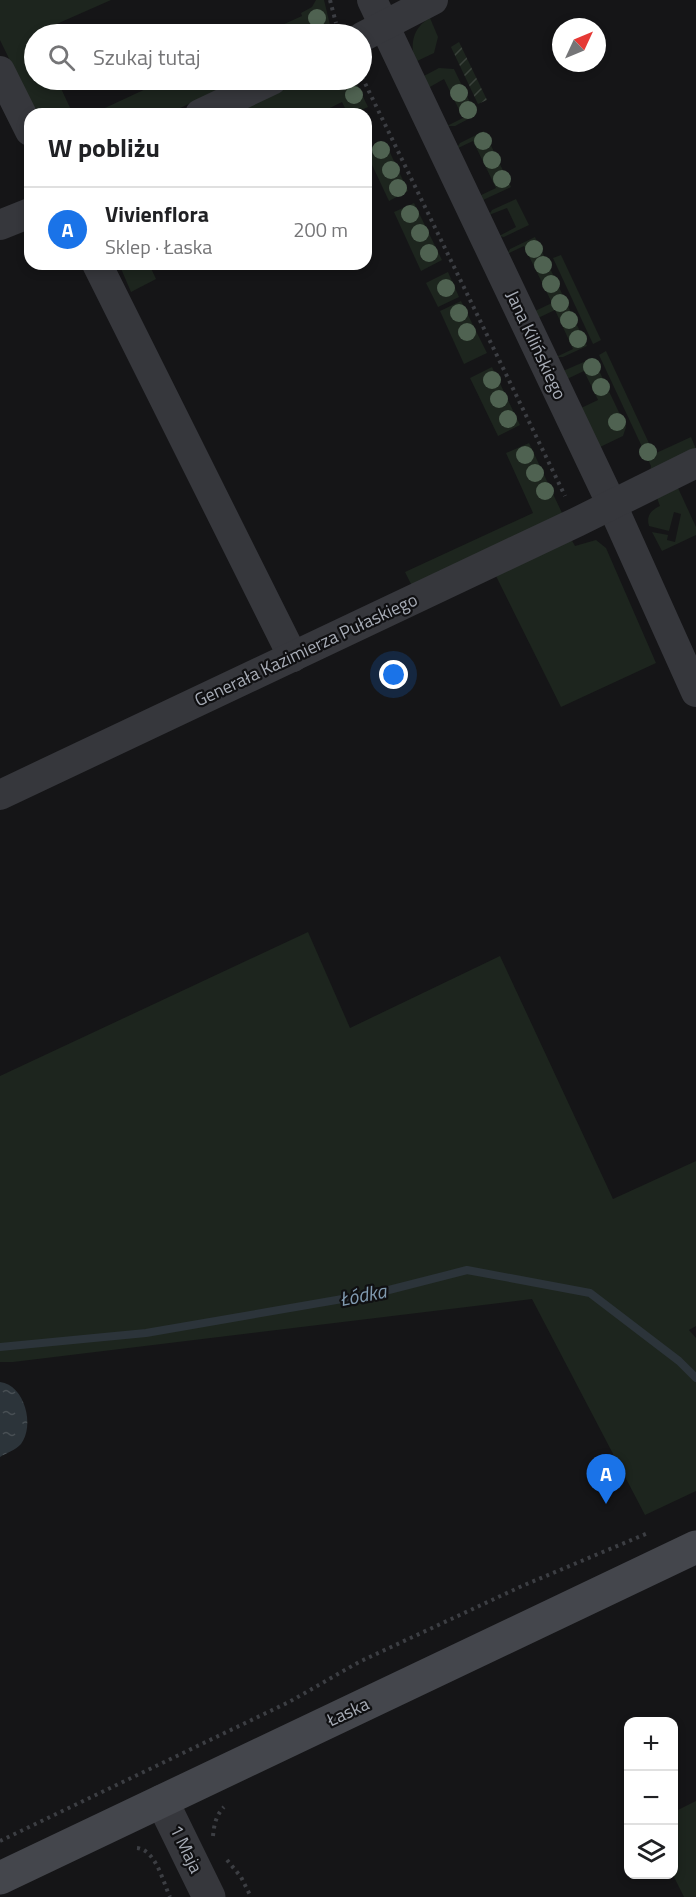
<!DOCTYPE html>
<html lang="pl">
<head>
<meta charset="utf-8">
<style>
  :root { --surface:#fff; --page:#f6f6f6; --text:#202124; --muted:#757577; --line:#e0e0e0; --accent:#1a73e8 }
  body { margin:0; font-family:"Titillium Web",sans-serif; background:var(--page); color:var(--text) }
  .controls { position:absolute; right:18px; bottom:18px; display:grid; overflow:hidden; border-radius:12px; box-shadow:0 3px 9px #0003 }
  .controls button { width:54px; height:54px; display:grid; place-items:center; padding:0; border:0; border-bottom:2px solid var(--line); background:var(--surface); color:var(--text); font:30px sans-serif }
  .compass { position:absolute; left:552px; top:18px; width:54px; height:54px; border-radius:50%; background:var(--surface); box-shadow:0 3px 9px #0003; rotate:46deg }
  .you { position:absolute; left:394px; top:675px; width:21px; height:21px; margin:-15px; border:4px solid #fff; border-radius:50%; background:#1a73e8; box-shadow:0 0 0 9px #1a73e833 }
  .badge { display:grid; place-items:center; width:39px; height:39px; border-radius:50%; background:var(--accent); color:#fff; font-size:20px; font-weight:700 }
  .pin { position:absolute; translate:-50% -50px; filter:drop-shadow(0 2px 3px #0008) }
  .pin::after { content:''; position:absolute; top:32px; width:21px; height:18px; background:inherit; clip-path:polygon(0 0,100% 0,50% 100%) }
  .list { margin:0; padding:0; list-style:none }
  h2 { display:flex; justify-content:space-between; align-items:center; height:78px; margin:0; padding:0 24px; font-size:26px }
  h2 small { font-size:20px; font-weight:400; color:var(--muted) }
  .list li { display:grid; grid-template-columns:39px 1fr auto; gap:18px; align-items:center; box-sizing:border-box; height:84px; padding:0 24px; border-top:2px solid var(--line) }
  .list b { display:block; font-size:22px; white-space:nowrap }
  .list p { margin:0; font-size:20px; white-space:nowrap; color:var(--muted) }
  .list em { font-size:20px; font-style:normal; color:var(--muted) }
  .icon { flex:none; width:33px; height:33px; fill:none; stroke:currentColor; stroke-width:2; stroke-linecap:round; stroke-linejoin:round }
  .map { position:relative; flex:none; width:696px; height:1897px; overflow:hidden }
  .search { position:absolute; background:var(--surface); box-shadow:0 3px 9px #0003; left:24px; top:24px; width:348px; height:66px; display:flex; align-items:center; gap:15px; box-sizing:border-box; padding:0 21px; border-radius:33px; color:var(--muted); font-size:22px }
  .panel { position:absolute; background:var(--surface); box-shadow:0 3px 9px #0003; left:24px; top:108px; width:348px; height:162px; border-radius:18px }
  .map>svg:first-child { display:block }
</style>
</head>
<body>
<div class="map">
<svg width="696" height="1897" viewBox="0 0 696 1897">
  <defs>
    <pattern id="garden-furrows" width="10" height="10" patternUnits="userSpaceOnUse" patternTransform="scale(1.5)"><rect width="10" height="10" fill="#1d251e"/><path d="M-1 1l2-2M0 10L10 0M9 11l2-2" fill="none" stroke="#3b423c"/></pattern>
    <pattern id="water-ripples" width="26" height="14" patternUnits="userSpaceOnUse" patternTransform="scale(1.5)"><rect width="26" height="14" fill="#2c343a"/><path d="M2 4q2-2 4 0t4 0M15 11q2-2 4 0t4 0" fill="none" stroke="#484f54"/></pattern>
  </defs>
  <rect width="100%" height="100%" fill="#151517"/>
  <g fill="#1d251e">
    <path d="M 0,0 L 111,0 L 34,34 L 34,80 L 57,80 L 73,114 L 36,114 L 0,40 Z"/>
    <path d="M 316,0 L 324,0 L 330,25 L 329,29 L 318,34 L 262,34 L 302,16 L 301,13 L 312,7 Z"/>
    <path d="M 430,18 L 438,37 L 434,53 L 415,62 C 410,45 412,28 430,18 Z"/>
    <path d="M 439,68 L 454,69 L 476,115 L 455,126 L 447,126 L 463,118 L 444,79 L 428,88 L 422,77 Z"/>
    <path d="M 165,80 L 241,80 L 167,114 L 92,114 Z"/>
    <path d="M 299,80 L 355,80 L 368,107 L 353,114 L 348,114 L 342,102 L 318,114 L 227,114 Z"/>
    <path d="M 484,131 L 511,187 L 481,201 L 479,196 L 496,188 L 473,141 L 456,149 L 460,143 Z"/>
    <path d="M 385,142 L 408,191 L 389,201 L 366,152 Z"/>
    <path d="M 516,199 L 529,225 L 504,237 L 499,236 L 516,227 L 507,208 L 489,215 L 492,210 Z"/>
    <path d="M 414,203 L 442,260 L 421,271 L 394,212 Z"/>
    <path d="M 535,237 L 587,346 L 563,357 L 556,357 L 573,349 L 555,310 L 538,318 L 535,311 L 552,303 L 524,246 L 507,254 L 510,249 Z"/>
    <path d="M 561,255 L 601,340 L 593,344 L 553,258 Z"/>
    <path d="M 119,264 L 149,264 L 156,279 L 131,292 Z"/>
    <path d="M 448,272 L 459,297 L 438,307 L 426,283 Z"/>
    <path d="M 461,301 L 487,353 L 464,364 L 440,311 Z"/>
    <path d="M 606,351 L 654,454 L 691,437 L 696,449 L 650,472 L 651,466 L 599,355 Z"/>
    <path d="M 593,358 L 626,427 L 623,436 L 600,447 L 581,408 L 598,400 L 584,371 L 567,379 L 563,371 Z"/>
    <path d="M 492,367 L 520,425 L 498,436 L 470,378 Z"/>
    <path d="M 529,443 L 563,515 L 412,586 L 405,572 L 533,513 L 506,453 Z"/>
    <path d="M 678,488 L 696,527 L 696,535 L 662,551 L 652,532 L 668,535 L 667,540 L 675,542 L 681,514 L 674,512 L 669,531 L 649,526 C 646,516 651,510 660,506 L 657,498 Z"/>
    <path d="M 571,539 L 575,546 L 596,540 L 606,548 L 656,663 L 561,707 L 495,574 Z"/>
    <path d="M 308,932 L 350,1028 L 500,956 L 613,1199 L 696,1161 L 696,1326 L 689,1330 L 696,1338 L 696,1491 L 645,1515 L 532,1299 L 13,1362 L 0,1362 L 0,1076 Z"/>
    <path d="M 696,1801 L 696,1897 L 684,1897 L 673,1875 L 674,1812 Z"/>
  </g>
  <path fill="url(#garden-furrows)" d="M 459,42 L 487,100 L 478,104 L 451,47 Z"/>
  <path fill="url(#water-ripples)" d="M 0,1382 C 25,1385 35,1426 21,1444 C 16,1450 6,1453 0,1457 Z"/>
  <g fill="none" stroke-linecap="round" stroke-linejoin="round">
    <path stroke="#2c343a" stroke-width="8" d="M 0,1347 L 146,1333 L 377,1293 L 467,1270 L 590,1293 L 679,1361 L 696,1378"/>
    <g stroke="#3c3e43" stroke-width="4" stroke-dasharray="3 4.5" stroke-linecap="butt">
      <path d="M 330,0 L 336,23"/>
      <path d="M 362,77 L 565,496"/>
      <path d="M 213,1836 C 214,1825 216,1815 224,1807"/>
      <path d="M 0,1841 L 289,1702 L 359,1662 L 522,1586 L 648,1533"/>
      <path d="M 137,1848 C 156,1850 163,1882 170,1897"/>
      <path d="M 227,1860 L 241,1877 L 251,1897"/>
    </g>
    <g stroke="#36373c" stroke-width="30">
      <path d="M 372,0 L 612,505 L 696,692"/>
      <path d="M 362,37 L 433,0"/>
      <path d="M 0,71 L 30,131"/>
      <path d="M 200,114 L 272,80"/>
      <path d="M 0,225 L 30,213"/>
      <path d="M 97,264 L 293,657"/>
      <path d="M 0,795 L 577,522 L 696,463"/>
    </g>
    <path stroke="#36373c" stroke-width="33" d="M 162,1801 L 209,1897"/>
    <path stroke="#44464c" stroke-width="33" d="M 0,1878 L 696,1547"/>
  </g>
  <g fill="#4f6251">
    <circle cx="317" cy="18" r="9"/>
    <circle cx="459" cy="93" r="9"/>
    <circle cx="354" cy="95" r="9"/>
    <circle cx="468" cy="110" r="9"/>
    <circle cx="483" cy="141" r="9"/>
    <circle cx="381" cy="150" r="9"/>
    <circle cx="492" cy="160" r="9"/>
    <circle cx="391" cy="170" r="9"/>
    <circle cx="502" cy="179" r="9"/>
    <circle cx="398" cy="188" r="9"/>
    <circle cx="410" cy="214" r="9"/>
    <circle cx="420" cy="233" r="9"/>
    <circle cx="534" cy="249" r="9"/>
    <circle cx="429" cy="253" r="9"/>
    <circle cx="543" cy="265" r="9"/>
    <circle cx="551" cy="284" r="9"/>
    <circle cx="446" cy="288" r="9"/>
    <circle cx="560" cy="303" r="9"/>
    <circle cx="459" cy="313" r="9"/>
    <circle cx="569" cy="320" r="9"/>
    <circle cx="467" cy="332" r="9"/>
    <circle cx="578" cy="339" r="9"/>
    <circle cx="592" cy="367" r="9"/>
    <circle cx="492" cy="380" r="9"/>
    <circle cx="601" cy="387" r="9"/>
    <circle cx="499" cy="399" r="9"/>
    <circle cx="508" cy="419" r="9"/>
    <circle cx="617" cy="422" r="9"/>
    <circle cx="648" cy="452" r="9"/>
    <circle cx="525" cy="455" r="9"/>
    <circle cx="535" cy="473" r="9"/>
    <circle cx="545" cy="491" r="9"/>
  </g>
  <g text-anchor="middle" stroke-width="4.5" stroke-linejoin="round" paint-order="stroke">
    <g font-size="18" fill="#a7acb6" stroke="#101012">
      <text transform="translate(536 345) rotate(65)" y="6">Jana Kilińskiego</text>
      <text transform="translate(306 650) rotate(-25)" y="6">Generała Kazimierza Pułaskiego</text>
      <text transform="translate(348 1712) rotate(-25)" y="6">Łaska</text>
      <text transform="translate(186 1849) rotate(64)" y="6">1 Maja</text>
    </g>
    <g font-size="20" font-style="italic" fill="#809ab0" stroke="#101012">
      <text transform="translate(363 1295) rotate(-11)" y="7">Łódka</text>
    </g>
  </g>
</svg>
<div class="controls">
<button>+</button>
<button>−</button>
<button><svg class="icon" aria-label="layers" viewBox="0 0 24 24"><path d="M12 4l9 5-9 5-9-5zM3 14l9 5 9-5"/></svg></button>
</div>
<svg class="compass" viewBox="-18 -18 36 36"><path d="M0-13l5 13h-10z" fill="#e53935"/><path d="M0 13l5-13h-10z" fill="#757577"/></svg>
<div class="you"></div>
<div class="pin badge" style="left:606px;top:1504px">A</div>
<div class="search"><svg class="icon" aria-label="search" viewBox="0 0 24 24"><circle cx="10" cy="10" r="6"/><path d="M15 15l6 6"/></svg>Szukaj tutaj</div>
<section class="panel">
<h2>W pobliżu<small></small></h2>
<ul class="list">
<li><span class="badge">A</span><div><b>Vivienflora</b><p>Sklep · Łaska</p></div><em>200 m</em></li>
</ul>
</section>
</div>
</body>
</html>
